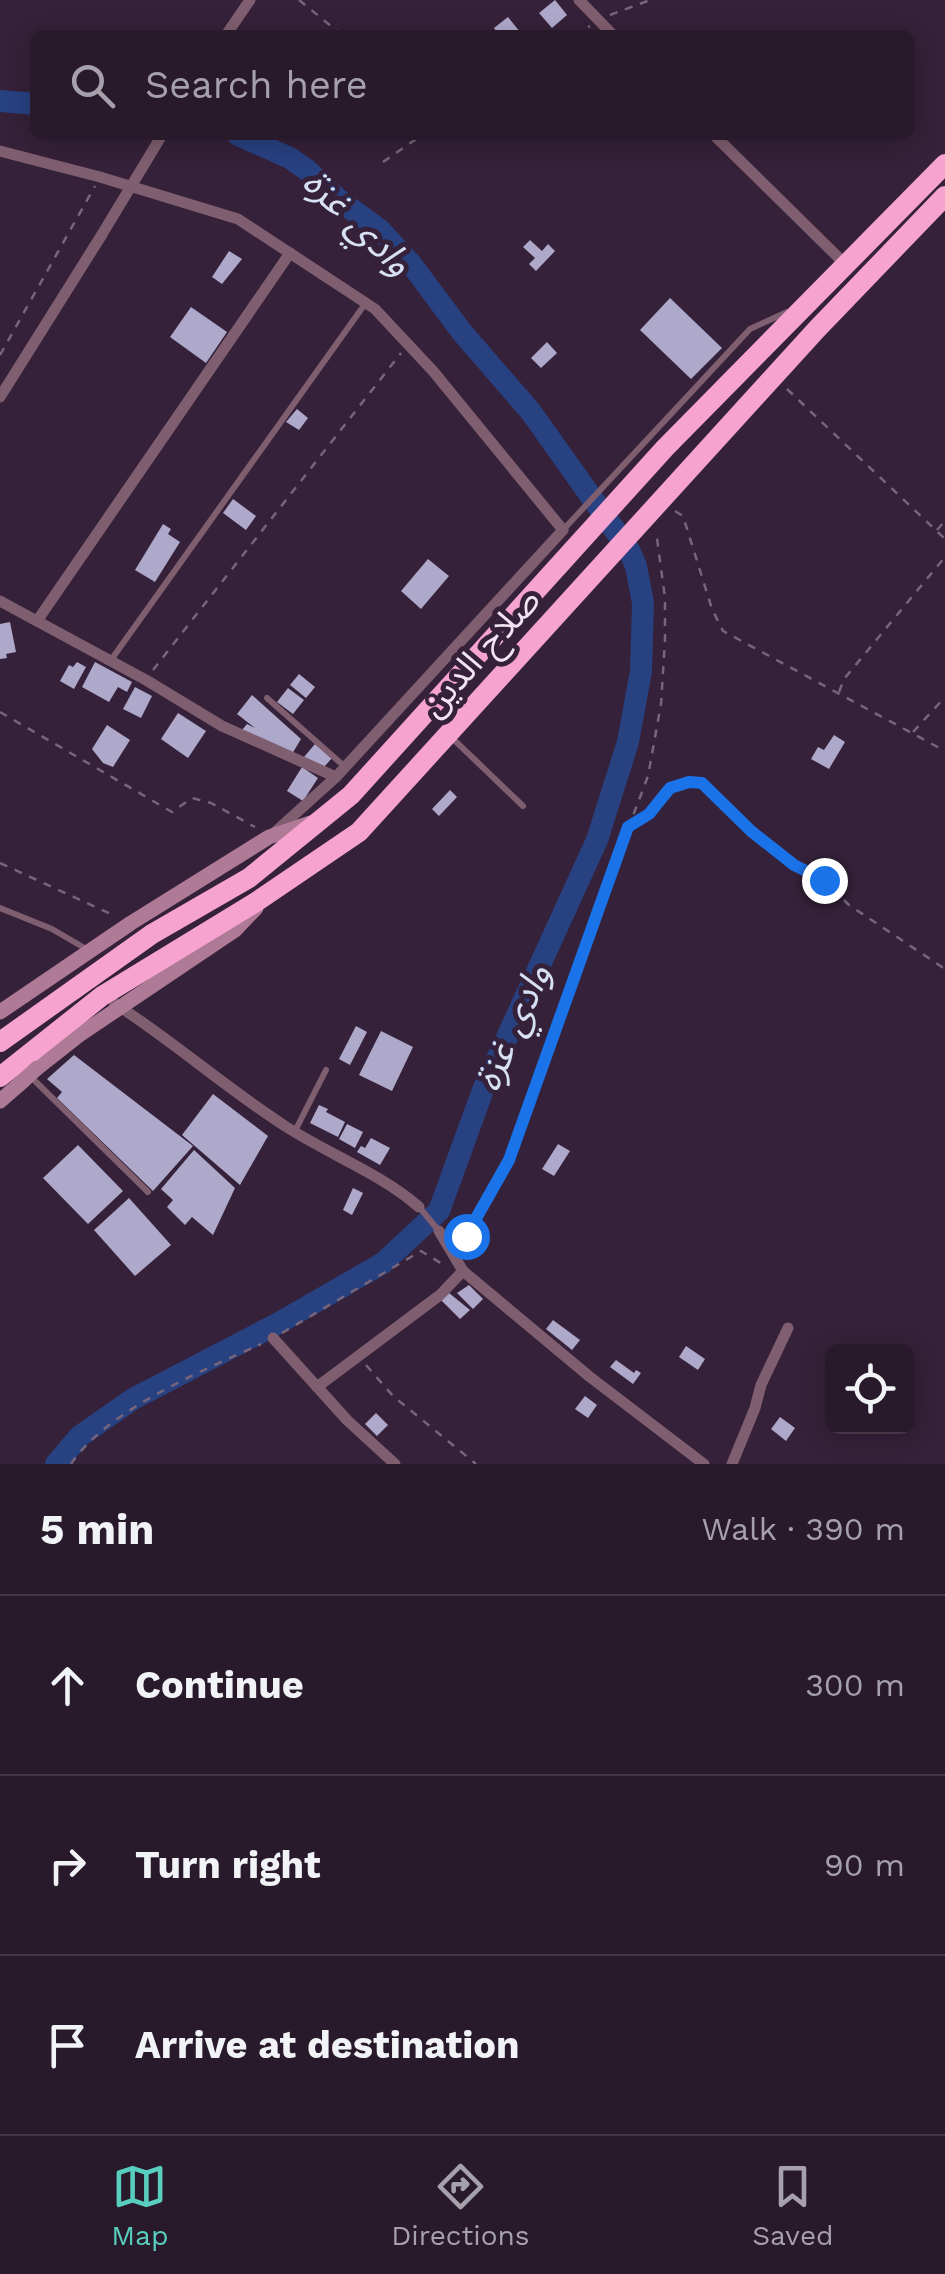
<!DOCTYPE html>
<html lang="en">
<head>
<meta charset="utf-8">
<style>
  :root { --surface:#28192b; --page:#302233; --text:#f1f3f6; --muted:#a5a0a9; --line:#443847; --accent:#58cebf }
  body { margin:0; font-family:"Work Sans","Noto Sans Arabic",sans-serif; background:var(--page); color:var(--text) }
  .controls { position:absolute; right:30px; bottom:30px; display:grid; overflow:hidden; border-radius:15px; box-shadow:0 5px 25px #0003 }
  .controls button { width:90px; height:90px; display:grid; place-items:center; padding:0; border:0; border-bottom:2px solid var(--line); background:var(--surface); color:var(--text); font:50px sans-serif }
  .stop { position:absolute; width:30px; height:30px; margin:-22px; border:8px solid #1a73e8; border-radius:50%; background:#fff }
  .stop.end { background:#1a73e8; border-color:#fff; box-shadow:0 2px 10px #0008 }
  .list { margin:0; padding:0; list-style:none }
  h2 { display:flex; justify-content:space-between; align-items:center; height:130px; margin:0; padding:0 40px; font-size:42px }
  h2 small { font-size:32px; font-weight:400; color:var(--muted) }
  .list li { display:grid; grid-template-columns:65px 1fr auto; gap:30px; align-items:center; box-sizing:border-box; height:180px; padding:0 40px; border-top:2px solid var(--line) }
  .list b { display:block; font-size:38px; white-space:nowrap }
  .list em { font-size:32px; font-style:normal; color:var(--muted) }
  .icon { flex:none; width:55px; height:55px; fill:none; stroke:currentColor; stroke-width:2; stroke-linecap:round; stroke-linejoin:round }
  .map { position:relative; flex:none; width:945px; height:1464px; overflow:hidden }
  .search { position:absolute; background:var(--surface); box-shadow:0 5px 25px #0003; left:30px; right:30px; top:30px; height:110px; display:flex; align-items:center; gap:25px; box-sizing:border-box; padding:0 35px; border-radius:15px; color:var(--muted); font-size:38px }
  .sheet { height:670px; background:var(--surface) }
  nav { display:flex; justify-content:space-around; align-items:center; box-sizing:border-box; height:140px; border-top:2px solid var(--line); background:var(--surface); font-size:28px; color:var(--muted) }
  nav a { display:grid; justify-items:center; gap:5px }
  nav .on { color:var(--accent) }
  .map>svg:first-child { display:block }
</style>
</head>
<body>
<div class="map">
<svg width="945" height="1464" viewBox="0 0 945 1464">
  <rect width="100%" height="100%" fill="#352139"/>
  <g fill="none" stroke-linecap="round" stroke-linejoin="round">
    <g stroke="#284181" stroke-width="22">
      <path d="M 0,101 L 35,104"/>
      <path d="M 56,1464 L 80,1436 L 133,1399 L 279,1323 L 383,1263 L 439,1211 L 483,1090 L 597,840 L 628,742 L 641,671 L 643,603 L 636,566 L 629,550 L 531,412 L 461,331 L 412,265 L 380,230 L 339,200 L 307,170 L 290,158 L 238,135"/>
    </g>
  </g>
  <g fill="#aea9cb">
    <path d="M 555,0 L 567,15 L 552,28 L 539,13 Z"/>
    <path d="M 508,17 L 520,32 L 499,35 L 494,28 Z"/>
    <path d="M 530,240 L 542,251 L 548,244 L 555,251 L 536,271 L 529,264 L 535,258 L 523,247 Z"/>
    <path d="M 229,251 L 242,259 L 222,284 L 212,277 Z"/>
    <path d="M 670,298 L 722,348 L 691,379 L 640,330 Z"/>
    <path d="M 191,307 L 227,332 L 206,363 L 170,337 Z"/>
    <path d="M 547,342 L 557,353 L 541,368 L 531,358 Z"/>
    <path d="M 297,409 L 308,418 L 299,430 L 286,422 Z"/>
    <path d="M 233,499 L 256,516 L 246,530 L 223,513 Z"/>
    <path d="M 163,524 L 171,529 L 168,534 L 180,542 L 155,582 L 135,570 Z"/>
    <path d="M 428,559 L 449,576 L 421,609 L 401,591 Z"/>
    <path d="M 10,622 L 16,652 L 6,654 L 7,658 L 0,659 L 0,624 Z"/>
    <path d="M 77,662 L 86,667 L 74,689 L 60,681 L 69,665 L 73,667 Z"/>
    <path d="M 95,662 L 132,682 L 127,692 L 118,687 L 109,702 L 82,687 Z"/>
    <path d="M 299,674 L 315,687 L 306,698 L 290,685 Z"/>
    <path d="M 135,687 L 152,696 L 141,718 L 123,709 Z"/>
    <path d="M 288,688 L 304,700 L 293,714 L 277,702 Z"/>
    <path d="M 252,695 L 301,739 L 292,754 L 242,730 L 247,724 L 255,728 L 237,714 Z"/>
    <path d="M 178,713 L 206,731 L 188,758 L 161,739 Z"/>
    <path d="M 107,725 L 130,740 L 113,767 L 103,763 L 92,749 Z"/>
    <path d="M 834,735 L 845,742 L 829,769 L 811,759 L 818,747 L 824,750 Z"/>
    <path d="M 315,744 L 332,758 L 324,767 L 304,757 Z"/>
    <path d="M 302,767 L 318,778 L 303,801 L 287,791 Z"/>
    <path d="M 450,790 L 457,797 L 439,816 L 432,809 Z"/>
    <path d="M 356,1026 L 367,1032 L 350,1065 L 339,1059 Z"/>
    <path d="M 381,1031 L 413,1047 L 392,1091 L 359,1075 Z"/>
    <path d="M 74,1055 L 193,1146 L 153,1191 L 57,1098 L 62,1092 L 47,1079 Z"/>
    <path d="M 213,1094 L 268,1136 L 240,1185 L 182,1135 Z"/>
    <path d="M 319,1105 L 328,1109 L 326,1112 L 345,1122 L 338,1137 L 310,1123 Z"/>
    <path d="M 347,1124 L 363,1132 L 355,1148 L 339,1139 Z"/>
    <path d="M 371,1138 L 390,1148 L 380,1165 L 357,1152 L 361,1146 L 365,1148 Z"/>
    <path d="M 558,1144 L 570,1151 L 554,1176 L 542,1169 Z"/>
    <path d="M 78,1145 L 123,1191 L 88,1224 L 43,1178 Z"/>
    <path d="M 194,1150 L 235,1188 L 213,1235 L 192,1217 L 185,1225 L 167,1207 L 173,1200 L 161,1189 Z"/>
    <path d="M 353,1188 L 363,1193 L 352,1215 L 343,1210 Z"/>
    <path d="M 129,1198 L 171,1245 L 135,1276 L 94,1230 Z"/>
    <path d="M 469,1285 L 483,1299 L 473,1309 L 457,1293 Z"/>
    <path d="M 449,1293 L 470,1310 L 460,1319 L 441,1300 Z"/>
    <path d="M 553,1320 L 580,1340 L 572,1350 L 546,1329 Z"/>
    <path d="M 686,1346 L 705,1359 L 698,1370 L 679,1357 Z"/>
    <path d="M 616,1360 L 634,1373 L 636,1370 L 641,1373 L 633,1384 L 610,1367 Z"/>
    <path d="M 585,1396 L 597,1405 L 588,1418 L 575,1409 Z"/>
    <path d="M 376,1413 L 388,1425 L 377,1436 L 365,1424 Z"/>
    <path d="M 780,1417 L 795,1428 L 786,1441 L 771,1429 Z"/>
  </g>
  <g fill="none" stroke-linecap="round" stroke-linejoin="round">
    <g stroke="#77667b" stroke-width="2.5" stroke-dasharray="8 8" stroke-linecap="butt">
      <path d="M 299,0 L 342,35"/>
      <path d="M 610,15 L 650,0"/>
      <path d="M 574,35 L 590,26"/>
      <path d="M 383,162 L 422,135"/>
      <path d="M 0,355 L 95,186"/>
      <path d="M 787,389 L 945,539"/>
      <path d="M 675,511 L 683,516 L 712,609 L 723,631 L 945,751"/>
      <path d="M 937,530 L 945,521"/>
      <path d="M 153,670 L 401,353"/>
      <path d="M 839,692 L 844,679 L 945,557"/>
      <path d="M 0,712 L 172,812 L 192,798 L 211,803 L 255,827"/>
      <path d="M 913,732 L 945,697"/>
      <path d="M 630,826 C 656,809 668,780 702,783 L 715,799 L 794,865 L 824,880 L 849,905 L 945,969"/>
      <path d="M 0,863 L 115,916"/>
      <path d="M 460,1243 L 509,1160 L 587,938 L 648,776 L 661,704 L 665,640 L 665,598 L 656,531"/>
      <path d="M 282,1333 L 421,1251 L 447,1267"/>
      <path d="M 366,1365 L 393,1396 L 476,1464"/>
      <path d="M 71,1464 C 108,1409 202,1371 261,1344"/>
    </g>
    <g stroke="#7f5e6f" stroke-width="6">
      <path d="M 563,530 L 750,329 L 787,312"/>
      <path d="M 111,660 L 365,304"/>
      <path d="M 267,698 L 344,766"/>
      <path d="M 450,736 L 523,806"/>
      <path d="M 0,908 L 52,929 L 88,950"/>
      <path d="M 32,1078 L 148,1192"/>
      <path d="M 295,1131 L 326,1070"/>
      <path d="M 420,1208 L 439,1231"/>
    </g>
    <g stroke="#7f5e6f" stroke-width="11">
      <path d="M 579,0 L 613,35"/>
      <path d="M 226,35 L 250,0"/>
      <path d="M 714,135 L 846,265"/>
      <path d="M 0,151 L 100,177 L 238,219 L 375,309 L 433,371 L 563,530 L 336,777 L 274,833"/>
      <path d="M 0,397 L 101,236"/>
      <path d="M 0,601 L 146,680 L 222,726 L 336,777"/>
      <path d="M 37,621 L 290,253"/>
      <path d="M 114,1003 C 173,1041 226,1088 285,1126 C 328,1154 380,1173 419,1207"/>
      <path d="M 463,1271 L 590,1377 L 704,1464"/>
      <path d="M 273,1338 L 347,1420 L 395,1464"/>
      <path d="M 317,1387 L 440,1295 L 463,1271 L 439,1231"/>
      <path d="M 732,1464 L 755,1408 L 761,1385 L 788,1328"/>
    </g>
    <g stroke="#af7a96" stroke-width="15">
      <path d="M 0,1012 L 131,923 L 269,837 L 310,823"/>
      <path d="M 37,1068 L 79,1035 L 235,930 L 256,908"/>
      <path d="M 0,1101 L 23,1081"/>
    </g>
    <g stroke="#f6a3cf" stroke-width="20">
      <path d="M 0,1042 L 152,934 L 249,878 L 351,795 L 665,448 L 945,164"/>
      <path d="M 0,1077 L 102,996 L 256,902 L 359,832 L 817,329 L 945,196"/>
    </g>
    <path stroke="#7f5e6f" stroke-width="11" d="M 101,236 L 162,135"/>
    <path stroke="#af7a96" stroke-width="15" d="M 23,1081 L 37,1068"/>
  </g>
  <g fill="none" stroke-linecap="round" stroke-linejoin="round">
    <path stroke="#1a73e8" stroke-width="12" d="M 466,1236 L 509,1160 L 628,827 L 649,814 L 670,788 L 689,782 L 702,783 L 751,831 L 794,865 L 824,880"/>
  </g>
  <g text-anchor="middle" stroke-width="10" stroke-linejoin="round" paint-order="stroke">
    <g font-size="35" fill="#f1e4f4" stroke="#352139">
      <text transform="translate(480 652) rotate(-48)" y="12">صلاح الدين</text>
    </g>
    <g font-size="38" font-style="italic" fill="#d7e0f4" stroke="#352139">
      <text transform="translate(358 222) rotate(44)" y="13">وادي غزة</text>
      <text transform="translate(512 1027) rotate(-66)" y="13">وادي غزة</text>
    </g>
  </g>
</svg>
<div class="controls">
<button><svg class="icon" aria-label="locate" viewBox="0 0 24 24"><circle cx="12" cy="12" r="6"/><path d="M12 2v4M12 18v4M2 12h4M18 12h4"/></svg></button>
</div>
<div class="stop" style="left:466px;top:1236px"></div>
<div class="stop end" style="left:824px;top:880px"></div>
<div class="search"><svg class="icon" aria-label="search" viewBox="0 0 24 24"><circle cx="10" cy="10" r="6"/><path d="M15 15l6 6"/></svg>Search here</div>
</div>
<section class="sheet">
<h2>5 min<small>Walk · 390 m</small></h2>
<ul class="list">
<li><svg class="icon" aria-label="ahead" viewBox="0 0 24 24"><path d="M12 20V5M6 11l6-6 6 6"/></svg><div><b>Continue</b></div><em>300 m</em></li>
<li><svg class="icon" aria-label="right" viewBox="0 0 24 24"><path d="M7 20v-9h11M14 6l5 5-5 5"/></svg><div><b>Turn right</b></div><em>90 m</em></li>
<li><svg class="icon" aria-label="arrive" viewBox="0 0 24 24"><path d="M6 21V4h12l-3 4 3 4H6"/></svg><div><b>Arrive at destination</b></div></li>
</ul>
</section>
<nav>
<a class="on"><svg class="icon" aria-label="map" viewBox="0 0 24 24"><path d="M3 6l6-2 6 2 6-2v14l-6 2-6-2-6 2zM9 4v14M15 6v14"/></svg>Map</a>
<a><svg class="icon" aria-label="directions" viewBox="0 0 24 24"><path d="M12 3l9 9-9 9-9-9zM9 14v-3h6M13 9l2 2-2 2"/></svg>Directions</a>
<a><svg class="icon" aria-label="saved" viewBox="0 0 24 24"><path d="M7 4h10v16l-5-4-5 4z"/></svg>Saved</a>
</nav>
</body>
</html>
